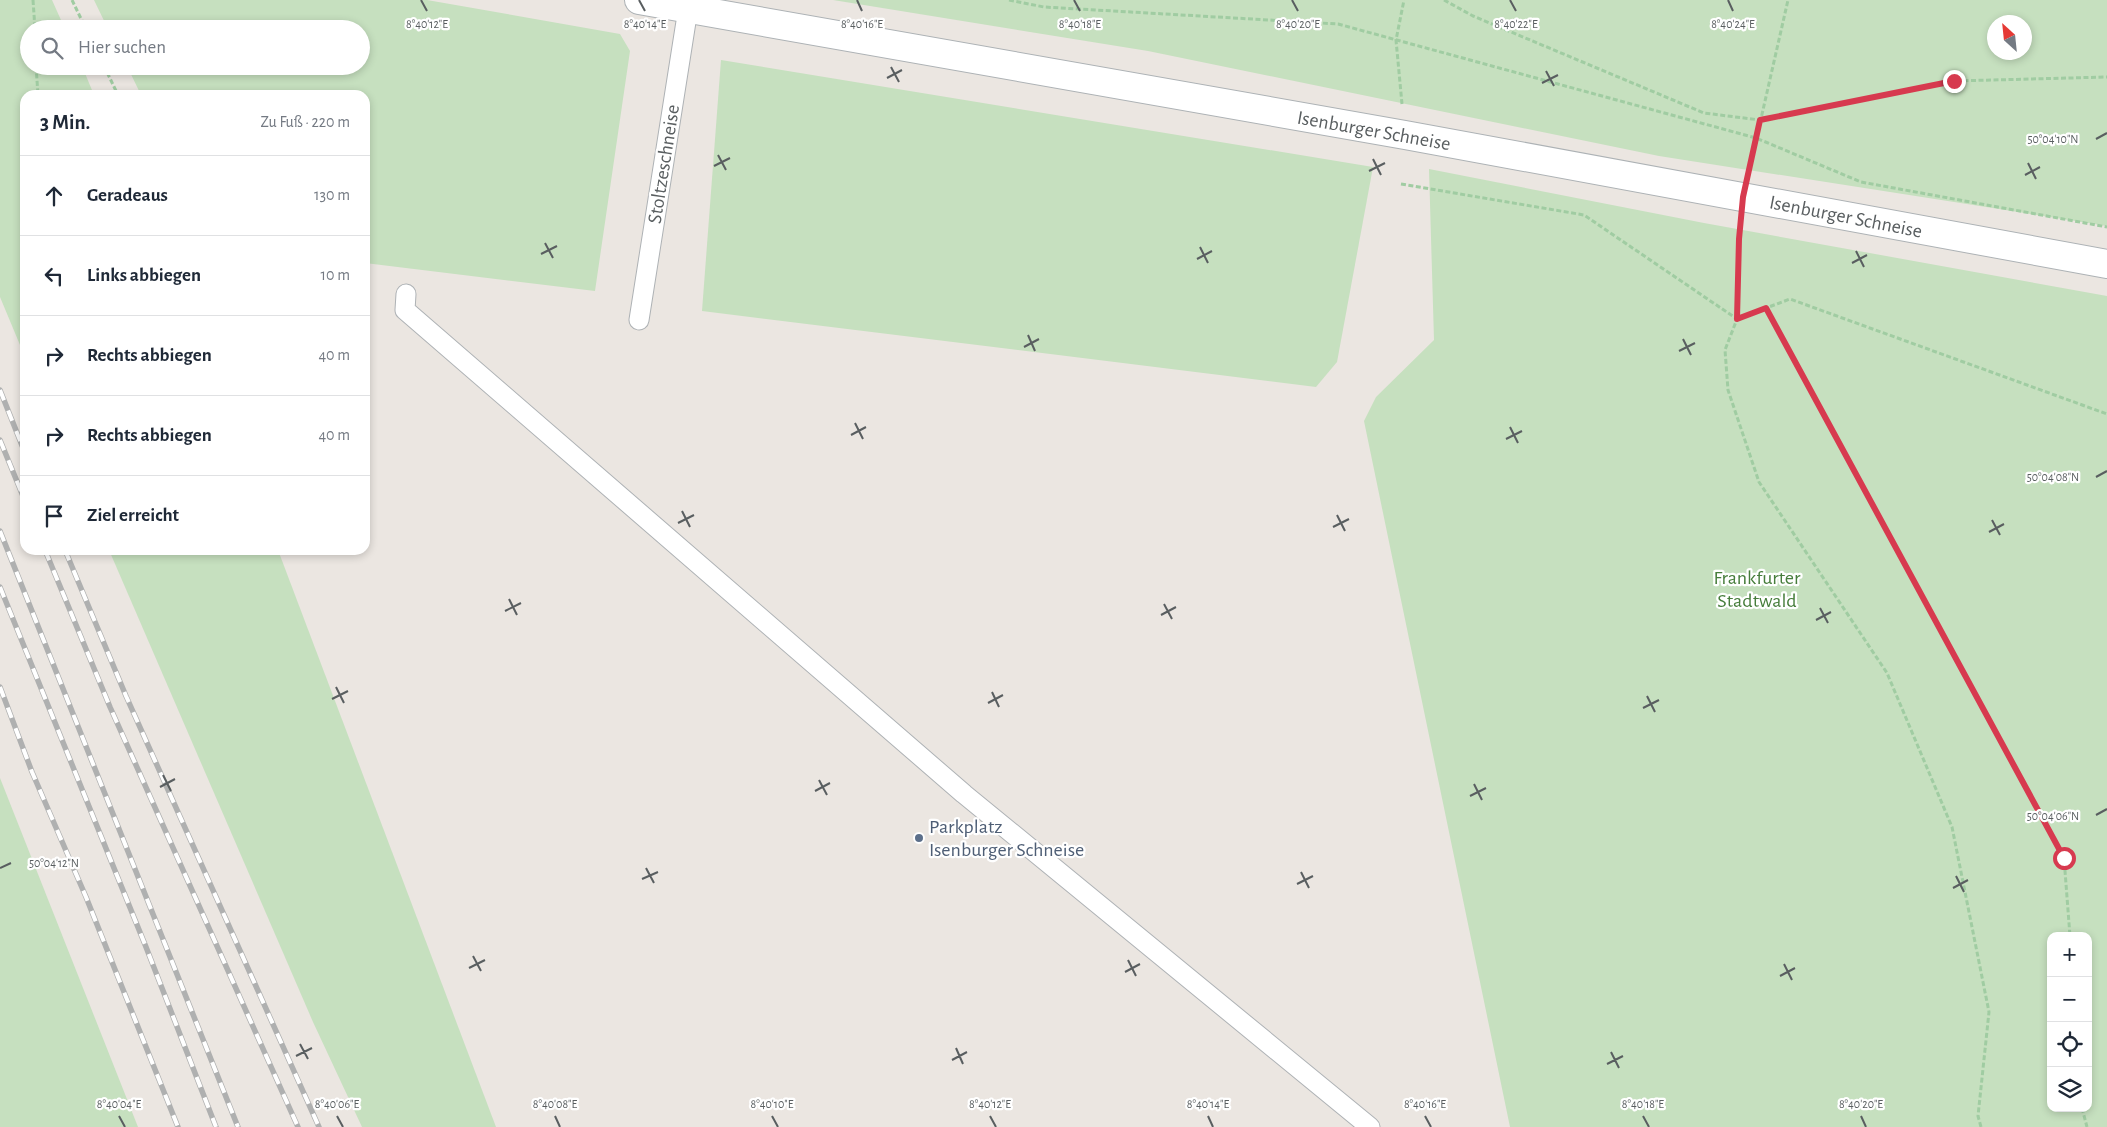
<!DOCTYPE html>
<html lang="de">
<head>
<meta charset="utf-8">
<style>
  :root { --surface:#fff; --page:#f2f2f3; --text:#1f2937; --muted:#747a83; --line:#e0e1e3 }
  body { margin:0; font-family:"Alegreya Sans",sans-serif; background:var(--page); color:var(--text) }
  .controls { position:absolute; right:15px; bottom:15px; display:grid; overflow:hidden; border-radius:10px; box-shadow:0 2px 8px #0003 }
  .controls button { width:45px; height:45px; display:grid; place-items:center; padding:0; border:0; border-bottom:1px solid var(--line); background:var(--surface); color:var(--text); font:25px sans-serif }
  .compass { position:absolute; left:1987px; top:15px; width:45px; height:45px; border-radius:50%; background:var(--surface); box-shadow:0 2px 8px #0003; rotate:333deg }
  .stop { position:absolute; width:15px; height:15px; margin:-11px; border:4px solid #d73a4f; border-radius:50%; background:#fff }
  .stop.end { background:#d73a4f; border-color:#fff; box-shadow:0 1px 5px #0008 }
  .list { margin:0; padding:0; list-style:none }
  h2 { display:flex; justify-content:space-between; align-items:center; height:65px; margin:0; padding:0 20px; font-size:21px }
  h2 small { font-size:16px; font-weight:400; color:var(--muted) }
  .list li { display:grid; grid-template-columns:32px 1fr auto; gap:15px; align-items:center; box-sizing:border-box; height:80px; padding:0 20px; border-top:1px solid var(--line) }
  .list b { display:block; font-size:19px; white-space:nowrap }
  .list em { font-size:16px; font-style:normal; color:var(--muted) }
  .icon { flex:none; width:28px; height:28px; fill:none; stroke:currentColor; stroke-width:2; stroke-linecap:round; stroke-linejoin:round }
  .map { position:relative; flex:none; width:2107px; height:1127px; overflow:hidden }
  .search { position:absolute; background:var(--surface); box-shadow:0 2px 8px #0003; left:20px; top:20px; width:350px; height:55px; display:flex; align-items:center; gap:12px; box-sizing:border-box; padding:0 18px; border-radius:28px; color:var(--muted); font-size:19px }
  .panel { position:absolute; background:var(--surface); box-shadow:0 2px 8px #0003; left:20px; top:90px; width:350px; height:465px; border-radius:15px }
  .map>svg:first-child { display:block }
</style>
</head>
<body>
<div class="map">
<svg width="2107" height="1127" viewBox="0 0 2107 1127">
  <rect width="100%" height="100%" fill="#ebe6e1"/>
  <g fill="#c6e0bf" fill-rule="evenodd">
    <path d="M 0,0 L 52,0 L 65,29 L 29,29 L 29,66 L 82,66 L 94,95 L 25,95 L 25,357 L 0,297 Z"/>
    <path d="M 94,0 L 427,0 L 620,34 L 630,51 L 595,291 L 365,263 L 365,95 L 141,95 L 127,66 L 361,66 L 361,29 L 108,29 Z"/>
    <path d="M 833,0 L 2107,0 L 2107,226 L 1659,156 L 1148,51 ZM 2024,22 L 2024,52 L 1994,52 L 1994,22 Z"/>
    <path d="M 721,60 L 1373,167 L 1337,362 L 1316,387 L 702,311 Z"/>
    <path d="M 1429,169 L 1704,223 L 2107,296 L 2107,1127 L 1510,1127 L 1364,421 L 1376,397 L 1434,340 ZM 2051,936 L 2088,936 L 2088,1108 L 2051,1108 Z"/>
    <path d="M 109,550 L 278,550 L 496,1127 L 362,1127 L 313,1022 Z"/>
    <path d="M 0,778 L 138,1127 L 0,1127 Z"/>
  </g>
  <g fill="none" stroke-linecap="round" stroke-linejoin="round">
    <defs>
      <g id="lane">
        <path d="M 406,294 L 405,310 L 964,794 L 1370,1127"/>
        <path d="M 639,320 L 688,9"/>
      </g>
      <path id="secondary" d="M 639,0 L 1405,135 L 2107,264"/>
    </defs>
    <use href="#lane" stroke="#aeb2b5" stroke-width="21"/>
    <use href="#secondary" stroke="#adb2b5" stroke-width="30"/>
    <g stroke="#a0cca2" stroke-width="3" stroke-dasharray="5 2.5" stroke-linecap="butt">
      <path d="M 33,0 L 35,29"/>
      <path d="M 72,0 L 86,29"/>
      <path d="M 1009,0 L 1044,7 L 1338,24 L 1756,138 L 1861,182 L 2107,227"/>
      <path d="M 1444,0 L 1473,16 L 1704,113 L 1760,120 L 1954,81 L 2107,77"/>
      <path d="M 36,66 L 38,95"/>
      <path d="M 104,66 L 118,95"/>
      <path d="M 1402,104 L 1396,40 L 1404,0"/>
      <path d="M 1750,167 L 1788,0"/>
      <path d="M 1401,184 L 1584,215 L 1737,319"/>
      <path d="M 1766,308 L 2064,858 L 2070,936"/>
      <path d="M 1737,319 L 1740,228"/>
      <path d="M 2082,1108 L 2087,1127"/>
      <path d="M 1981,1127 L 1978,1116 L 1989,1012 L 1952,827 L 1887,673 L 1759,482 L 1728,390 L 1725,350 L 1737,319 L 1790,299 L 2107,414"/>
    </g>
    <use href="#lane" stroke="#fff" stroke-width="19"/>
    <use href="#secondary" stroke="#fff" stroke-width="28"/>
    <defs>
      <g id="rail">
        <path d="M 0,390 L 25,453"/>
        <path d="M 0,440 L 25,501"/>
        <path d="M 0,531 L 238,1127"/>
        <path d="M 45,550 L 110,707 L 298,1127"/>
        <path d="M 65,550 L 126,696 L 319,1127"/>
        <path d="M 0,587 L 146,947 L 216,1127"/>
        <path d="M 0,687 L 32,772 L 86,897 L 178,1127"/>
      </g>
    </defs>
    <use href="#rail" stroke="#afb0b0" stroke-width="5.5"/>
    <use href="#rail" stroke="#fff" stroke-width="4" stroke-dasharray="11" stroke-linecap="butt"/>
  </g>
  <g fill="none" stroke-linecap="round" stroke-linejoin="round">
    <path stroke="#d73a4f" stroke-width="6" d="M 1954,81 L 1760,120 L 1743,197 L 1739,239 L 1737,319 L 1766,308 L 2064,858"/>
  </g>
  <path fill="none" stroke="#595e60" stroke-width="2" d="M 421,0 L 427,11M 639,0 L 645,11M 857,0 L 862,11M 1074,0 L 1080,11M 1292,0 L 1298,11M 1510,0 L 1516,11M 1728,0 L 1733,11M 891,67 L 899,82M 1546,71 L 1554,86M 887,78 L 902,70M 1542,83 L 1558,75M 2096,139 L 2107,133M 718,155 L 726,170M 1373,159 L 1381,175M 2028,163 L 2036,179M 714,166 L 730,158M 1369,171 L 1385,163M 2025,175 L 2040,167M 545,243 L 553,258M 1200,247 L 1208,263M 1856,251 L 1864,267M 541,254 L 557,246M 1197,259 L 1212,251M 1852,263 L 1867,255M 1028,335 L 1035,351M 1683,339 L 1691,355M 1024,347 L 1039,339M 1679,351 L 1695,343M 855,423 L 863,439M 1510,427 L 1518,443M 851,435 L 866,427M 1506,439 L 1522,431M 2096,477 L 2107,471M 682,511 L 690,527M 1337,515 L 1345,531M 1992,520 L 2000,535M 678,523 L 694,515M 1333,527 L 1349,519M 1989,532 L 2004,524M 509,599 L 517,615M 1164,604 L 1172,619M 1820,608 L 1828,623M 505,611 L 521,603M 1161,615 L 1176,607M 1816,620 L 1831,612M 336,687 L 344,703M 992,692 L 999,707M 1647,696 L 1655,712M 332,699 L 348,691M 988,703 L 1003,695M 1643,708 L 1659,700M 163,775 L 171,791M 819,780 L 827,795M 1474,784 L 1482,800M 160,787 L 175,779M 815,791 L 830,783M 1470,796 L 1486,788M 2096,815 L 2107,809M 0,868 L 11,863M 646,868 L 654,883M 1301,872 L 1309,888M 1956,876 L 1964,892M 642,879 L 658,872M 1297,884 L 1313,876M 1953,888 L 1968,880M 473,956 L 481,971M 1128,960 L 1136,976M 1784,964 L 1792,980M 469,968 L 485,960M 1125,972 L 1140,964M 1780,976 L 1795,968M 300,1044 L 308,1059M 956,1048 L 963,1064M 1611,1052 L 1619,1068M 296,1056 L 312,1048M 952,1060 L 967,1052M 1607,1064 L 1623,1056M 119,1116 L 125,1127M 337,1116 L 343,1127M 555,1116 L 560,1127M 772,1116 L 778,1127M 990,1116 L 996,1127M 1208,1116 L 1213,1127M 1425,1116 L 1431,1127M 1643,1116 L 1649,1127M 1861,1116 L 1866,1127"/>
  <circle fill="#5c6f8a" stroke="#fff" stroke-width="2" cx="919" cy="838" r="5"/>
  <g text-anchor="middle" stroke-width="4.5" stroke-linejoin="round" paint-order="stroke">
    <g font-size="20" fill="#595e60" stroke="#fff">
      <text transform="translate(1374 130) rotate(10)" y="7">Isenburger Schneise</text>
      <text transform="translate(663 164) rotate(-81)" y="7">Stoltzeschneise</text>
      <text transform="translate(1846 216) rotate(11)" y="7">Isenburger Schneise</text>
    </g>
    <g font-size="20" fill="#467d3b" stroke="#fff">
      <text x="1757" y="584">Frankfurter<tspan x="1757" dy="23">Stadtwald</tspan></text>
    </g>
    <g font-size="20" fill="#4e5e75" stroke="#fff" text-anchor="start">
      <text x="929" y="833">Parkplatz<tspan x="929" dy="23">Isenburger Schneise</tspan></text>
    </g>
  </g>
  <g font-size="12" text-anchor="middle" fill="#595e60" stroke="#fff" stroke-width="4.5" stroke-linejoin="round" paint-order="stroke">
    <text x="427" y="28">8°40'12"E</text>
    <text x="645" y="28">8°40'14"E</text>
    <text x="862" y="28">8°40'16"E</text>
    <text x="1080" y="28">8°40'18"E</text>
    <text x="1298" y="28">8°40'20"E</text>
    <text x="1516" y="28">8°40'22"E</text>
    <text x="1733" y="28">8°40'24"E</text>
    <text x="2053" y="143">50°04'10"N</text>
    <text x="2053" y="481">50°04'08"N</text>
    <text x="2053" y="820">50°04'06"N</text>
    <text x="54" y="867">50°04'12"N</text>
    <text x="119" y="1108">8°40'04"E</text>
    <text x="337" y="1108">8°40'06"E</text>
    <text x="555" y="1108">8°40'08"E</text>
    <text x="772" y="1108">8°40'10"E</text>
    <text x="990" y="1108">8°40'12"E</text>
    <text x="1208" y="1108">8°40'14"E</text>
    <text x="1425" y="1108">8°40'16"E</text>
    <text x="1643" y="1108">8°40'18"E</text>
    <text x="1861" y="1108">8°40'20"E</text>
  </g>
</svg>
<div class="controls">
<button>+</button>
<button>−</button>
<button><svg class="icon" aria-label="locate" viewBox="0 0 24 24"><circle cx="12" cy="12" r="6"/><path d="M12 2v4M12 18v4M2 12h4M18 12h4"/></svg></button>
<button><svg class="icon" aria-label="layers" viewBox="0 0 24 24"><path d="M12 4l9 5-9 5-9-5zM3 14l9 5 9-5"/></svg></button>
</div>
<svg class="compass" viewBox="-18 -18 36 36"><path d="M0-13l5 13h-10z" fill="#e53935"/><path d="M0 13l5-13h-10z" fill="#747a83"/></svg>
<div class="stop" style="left:2064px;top:858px"></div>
<div class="stop end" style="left:1954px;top:81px"></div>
<div class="search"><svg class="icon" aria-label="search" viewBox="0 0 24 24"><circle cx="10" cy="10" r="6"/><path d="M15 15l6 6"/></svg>Hier suchen</div>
<section class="panel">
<h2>3 Min.<small>Zu Fuß · 220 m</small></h2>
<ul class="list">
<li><svg class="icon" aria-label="ahead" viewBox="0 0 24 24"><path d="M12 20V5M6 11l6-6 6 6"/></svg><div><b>Geradeaus</b></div><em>130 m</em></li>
<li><svg class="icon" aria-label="left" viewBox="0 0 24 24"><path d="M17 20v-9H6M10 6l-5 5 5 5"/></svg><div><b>Links abbiegen</b></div><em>10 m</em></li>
<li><svg class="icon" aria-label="right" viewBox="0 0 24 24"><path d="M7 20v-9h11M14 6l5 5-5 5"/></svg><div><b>Rechts abbiegen</b></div><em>40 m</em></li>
<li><svg class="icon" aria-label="right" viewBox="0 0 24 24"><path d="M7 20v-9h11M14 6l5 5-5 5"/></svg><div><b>Rechts abbiegen</b></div><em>40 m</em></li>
<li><svg class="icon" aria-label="arrive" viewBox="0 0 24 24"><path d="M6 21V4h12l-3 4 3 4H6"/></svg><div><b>Ziel erreicht</b></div></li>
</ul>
</section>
</div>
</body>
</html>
